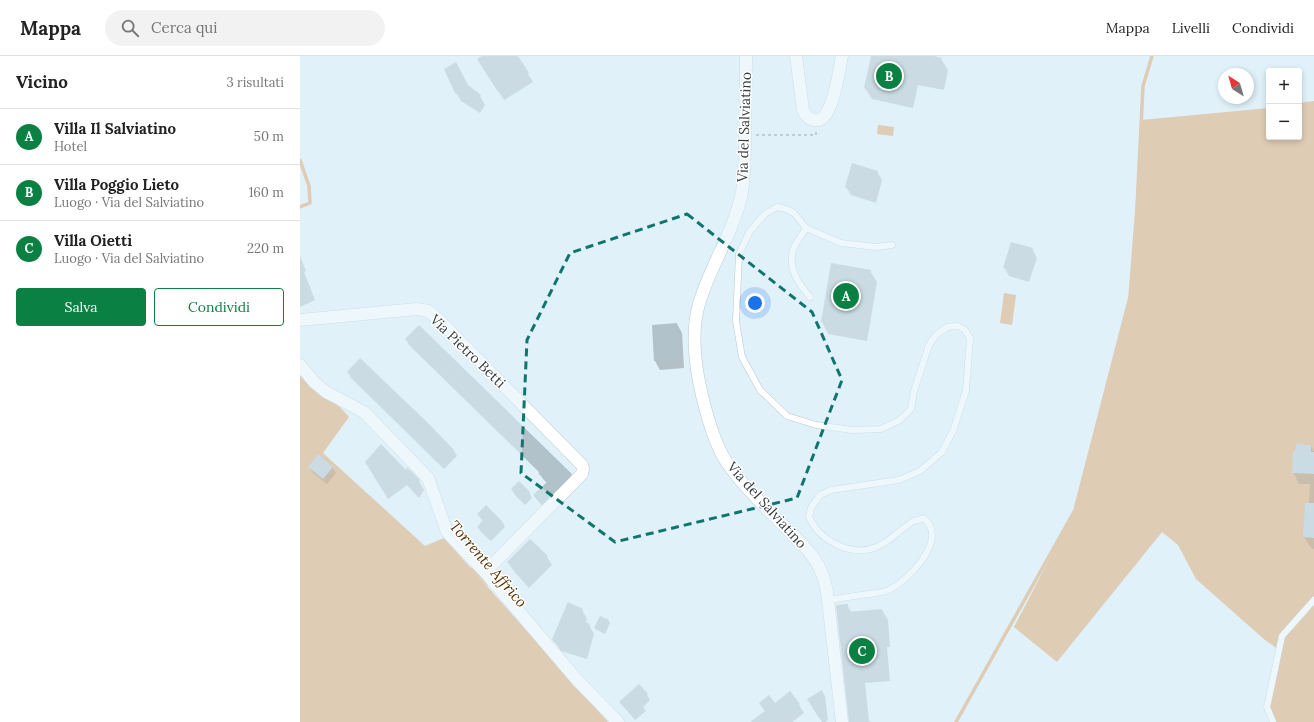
<!DOCTYPE html>
<html lang="it">
<head>
<meta charset="utf-8">
<style>
  :root { --surface:#fff; --page:#f2f2f2; --text:#222; --muted:#767676; --line:#e0e0e0; --accent:#0b8043 }
  body { margin:0; font-family:Lora,serif; background:var(--page); color:var(--text) }
  .controls { position:absolute; right:12px; top:12px; display:grid; overflow:hidden; border-radius:4px; box-shadow:0 2px 6px #0003 }
  .controls button { width:36px; height:36px; display:grid; place-items:center; padding:0; border:0; border-bottom:1px solid var(--line); background:var(--surface); color:var(--text); font:20px sans-serif }
  .compass { position:absolute; left:918px; top:12px; width:36px; height:36px; border-radius:50%; background:var(--surface); box-shadow:0 2px 6px #0003; rotate:323deg }
  .you { position:absolute; left:455px; top:247px; width:14px; height:14px; margin:-10px; border:3px solid #fff; border-radius:50%; background:#1a73e8; box-shadow:0 0 0 6px #1a73e833 }
  .badge { display:grid; place-items:center; width:26px; height:26px; border-radius:50%; background:var(--accent); color:#fff; font-size:13px; font-weight:700 }
  .pin { position:absolute; translate:-50% -50%; border:2px solid #fff; box-shadow:0 1px 4px #0006 }
  .list { margin:0; padding:0; list-style:none }
  h2 { display:flex; justify-content:space-between; align-items:center; height:52px; margin:0; padding:0 16px; font-size:17px }
  h2 small { font-size:13px; font-weight:400; color:var(--muted) }
  .list li { display:grid; grid-template-columns:26px 1fr auto; gap:12px; align-items:center; box-sizing:border-box; height:56px; padding:0 16px; border-top:1px solid var(--line) }
  .list b { display:block; font-size:15px; white-space:nowrap }
  .list p { margin:0; font-size:13px; white-space:nowrap; color:var(--muted) }
  .list em { font-size:13px; font-style:normal; color:var(--muted) }
  .actions { display:flex; gap:8px; padding:12px 16px }
  .actions a { flex:1; padding:9px 0; border:1px solid var(--accent); border-radius:4px; text-align:center; font-size:14px; color:var(--accent) }
  .actions .main { background:var(--accent); color:#fff }
  .icon { flex:none; width:22px; height:22px; fill:none; stroke:currentColor; stroke-width:2; stroke-linecap:round; stroke-linejoin:round }
  .map { position:relative; flex:none; width:1014px; height:666px; overflow:hidden }
  header { display:flex; align-items:center; gap:24px; box-sizing:border-box; height:56px; padding:0 20px; background:var(--surface); border-bottom:1px solid var(--line) }
  header strong { font-size:19px }
  nav { display:flex; gap:22px; margin-inline-start:auto; font-size:14px }
  .search { width:280px; height:36px; background:var(--page); display:flex; align-items:center; gap:10px; box-sizing:border-box; padding:0 14px; border-radius:22px; color:var(--muted); font-size:15px }
  main { display:flex }
  aside { flex:1; background:var(--surface) }
  .map>svg:first-child { display:block }
</style>
</head>
<body>
<header>
<strong>Mappa</strong>
<div class="search"><svg class="icon" aria-label="search" viewBox="0 0 24 24"><circle cx="10" cy="10" r="6"/><path d="M15 15l6 6"/></svg>Cerca qui</div>
<nav><a>Mappa</a><a>Livelli</a><a>Condividi</a></nav>
</header>
<main>
<aside>
<h2>Vicino<small>3 risultati</small></h2>
<ul class="list">
<li><span class="badge">A</span><div><b>Villa Il Salviatino</b><p>Hotel</p></div><em>50 m</em></li>
<li><span class="badge">B</span><div><b>Villa Poggio Lieto</b><p>Luogo · Via del Salviatino</p></div><em>160 m</em></li>
<li><span class="badge">C</span><div><b>Villa Oietti</b><p>Luogo · Via del Salviatino</p></div><em>220 m</em></li>
</ul>
<div class="actions"><a class="main">Salva</a><a>Condividi</a></div>
</aside>
<div class="map">
<svg width="1014" height="666" viewBox="0 0 1014 666">
  <rect width="100%" height="100%" fill="#e0f1fa"/>
  <g fill="#db9f62">
    <path d="M 1014,45 L 1014,666 L 973,666 L 967,651 L 979,594 L 965,584 L 896,523 L 878,489 L 862,476 L 757,606 L 714,571 L 775,454 L 830,241 L 841,64 L 969,52 L 969,81 L 999,81 L 999,47 Z"/>
    <path d="M 578,69 L 594,71 L 593,80 L 577,78 Z"/>
    <path d="M 704,237 L 716,239 L 712,269 L 700,267 Z"/>
    <path d="M 0,308 L 49,361 L 23,397 L 125,490 L 144,482 L 308,666 L 0,666 Z"/>
  </g>
  <g fill="#0003">
    <path d="M 184,0 L 217,0 L 233,26 L 204,44 L 184,12 Z"/>
    <path d="M 572,0 L 629,0 L 641,3 L 648,14 L 644,34 L 618,29 L 613,52 L 572,43 L 565,32 Z"/>
    <path d="M 168,30 L 180,40 L 185,49 L 180,57 L 161,45 L 156,36 Z"/>
    <path d="M 577,116 L 582,124 L 576,147 L 551,139 L 546,131 Z"/>
    <path d="M 732,193 L 737,202 L 729,226 L 709,220 L 704,211 Z"/>
    <path d="M 0,200 L 6,215 L 4,216 L 15,244 L 0,251 Z"/>
    <path d="M 532,208 L 570,215 L 577,226 L 567,285 L 528,278 L 522,266 Z"/>
    <path d="M 377,268 L 382,277 L 384,312 L 360,314 L 355,305 Z"/>
    <path d="M 106,284 L 271,419 L 274,424 L 245,453 L 238,445 L 234,440 L 247,427 L 243,423 L 240,417 L 109,289 Z"/>
    <path d="M 48,316 L 128,368 L 154,395 L 157,400 L 144,413 L 51,322 Z"/>
    <path d="M 1011,390 L 1014,396 L 1014,493 L 1011,492 L 1004,481 L 1009,448 L 1010,428 L 999,428 L 993,416 Z"/>
    <path d="M 66,406 L 106,415 L 119,425 L 124,434 L 119,442 L 107,429 L 88,443 Z"/>
    <path d="M 9,411 L 32,411 L 36,417 L 27,428 L 13,417 Z"/>
    <path d="M 212,434 L 229,436 L 232,442 L 225,449 L 215,439 Z"/>
    <path d="M 178,458 L 202,465 L 205,471 L 191,485 L 181,476 L 178,471 L 183,466 Z"/>
    <path d="M 230,484 L 247,501 L 252,509 L 229,532 L 213,514 L 208,506 Z"/>
    <path d="M 547,549 L 551,556 L 582,554 L 588,564 L 590,591 L 587,591 L 590,625 L 565,627 L 569,665 L 572,666 L 550,666 Z"/>
    <path d="M 282,554 L 287,563 L 285,567 L 289,569 L 294,578 L 287,603 L 261,595 L 253,583 Z"/>
    <path d="M 309,565 L 310,567 L 305,578 L 297,574 L 295,572 Z"/>
    <path d="M 522,635 L 525,640 L 528,664 L 525,666 L 522,666 L 508,643 Z"/>
    <path d="M 347,639 L 350,644 L 343,651 L 346,655 L 335,664 L 321,646 Z"/>
    <path d="M 460,647 L 499,649 L 504,657 L 492,666 L 452,666 L 465,656 Z"/>
  </g>
  <g fill="none" stroke-linecap="round" stroke-linejoin="round">
    <g stroke="#db9f62" stroke-width="3.5">
      <path d="M 0,104 L 9,130 L 10,147 L 0,151"/>
      <path d="M 0,319 L 4,325 L 10,329"/>
      <path d="M 173,512 L 188,528"/>
      <path d="M 656,666 L 775,454 L 830,241 L 837,152 L 843,30 L 852,0"/>
    </g>
  </g>
  <g fill="#b1c2ca">
    <path d="M 182,0 L 218,0 L 229,17 L 198,36 L 177,3 Z"/>
    <path d="M 571,0 L 634,0 L 642,2 L 637,23 L 611,17 L 606,41 L 564,32 Z"/>
    <path d="M 156,6 L 168,29 L 181,39 L 174,49 L 155,37 L 144,13 Z"/>
    <path d="M 552,107 L 578,115 L 571,138 L 545,131 Z"/>
    <path d="M 711,186 L 733,192 L 725,218 L 703,212 Z"/>
    <path d="M 531,207 L 571,214 L 560,274 L 521,266 Z"/>
    <path d="M 0,208 L 12,237 L 0,242 Z"/>
    <path d="M 377,267 L 380,304 L 354,305 L 352,269 Z"/>
    <path d="M 119,269 L 272,418 L 242,448 L 233,439 L 247,426 L 238,417 L 240,416 L 105,283 Z"/>
    <path d="M 60,302 L 128,367 L 154,394 L 141,408 L 47,316 Z"/>
    <path d="M 81,388 L 106,414 L 107,411 L 120,424 L 114,434 L 101,421 L 83,435 L 65,406 Z"/>
    <path d="M 996,388 L 1011,389 L 1011,396 L 1014,396 L 1014,418 L 992,417 L 993,395 L 995,395 Z"/>
    <path d="M 18,398 L 33,411 L 23,423 L 8,411 Z"/>
    <path d="M 219,425 L 230,436 L 221,444 L 211,433 Z"/>
    <path d="M 1005,447 L 1014,447 L 1014,482 L 1003,481 Z"/>
    <path d="M 186,449 L 202,465 L 187,480 L 177,471 L 183,464 L 177,458 Z"/>
    <path d="M 230,483 L 248,500 L 224,524 L 207,506 Z"/>
    <path d="M 268,546 L 283,553 L 279,563 L 290,568 L 283,595 L 255,587 L 252,583 Z"/>
    <path d="M 548,548 L 548,556 L 582,553 L 585,580 L 582,581 L 585,614 L 559,617 L 565,666 L 549,666 L 536,549 Z"/>
    <path d="M 300,560 L 309,564 L 304,576 L 294,572 Z"/>
    <path d="M 339,628 L 348,638 L 340,645 L 343,649 L 331,659 L 319,646 Z"/>
    <path d="M 522,634 L 525,658 L 519,662 L 507,643 Z"/>
    <path d="M 490,635 L 500,648 L 476,666 L 450,666 L 465,655 L 459,647 L 469,639 L 475,647 Z"/>
  </g>
  <g fill="none" stroke-linecap="round" stroke-linejoin="round">
    <defs>
      <g id="lane">
        <path d="M 506,172 C 502,179 495,187 493,194 C 488,213 498,227 510,241"/>
        <path d="M 528,544 C 541,542 554,540 568,538 C 573,537 580,537 586,535 C 606,528 651,482 623,462 C 620,464 615,464 612,466 C 599,474 590,486 576,491 C 556,500 532,490 517,474 C 514,470 511,465 509,461 L 511,452 L 520,439 L 531,434 L 599,424 L 620,415 L 642,396 L 653,375 L 666,335 L 670,282 L 665,274 L 658,270 L 647,271 L 636,279 L 629,289 L 614,335 L 611,353 L 600,364 L 581,373 L 552,374 L 516,369 L 487,360 L 460,334 L 442,301 L 436,265 L 439,198 L 450,175 L 465,158 L 477,151 L 486,153 L 494,157 L 506,172 L 541,187 L 576,191 L 592,189"/>
        <path d="M 973,666 L 967,651 L 982,580 L 1014,544"/>
      </g>
      <g id="street">
        <path d="M 446,0 C 446,26 445,52 445,78 C 445,97 445,117 442,136 C 434,176 410,210 399,248 C 389,282 398,328 408,362 C 413,379 419,397 430,411 C 445,432 465,451 483,469 C 497,483 513,497 521,515 C 525,524 527,534 528,544 L 542,666"/>
        <path d="M 496,0 L 503,54 C 505,59 508,63 514,64 C 533,69 539,13 542,0"/>
        <path d="M 0,264 L 117,253 L 128,255 L 139,264 L 282,409 L 283,413 L 282,418 L 185,516"/>
        <path d="M 0,309 L 14,326 L 26,336 L 64,356 L 128,422 L 147,476 L 185,516 L 278,625 L 318,666"/>
      </g>
    </defs>
    <use href="#lane" stroke="#b6c7cf" stroke-width="7"/>
    <use href="#street" stroke="#b6c7cf" stroke-width="13"/>
    <path stroke="#98a4ab" stroke-width="2" stroke-dasharray="3 3" stroke-linecap="butt" d="M 456,79 L 516,79 L 516,74"/>
    <use href="#lane" stroke="#fff" stroke-width="6"/>
    <use href="#street" stroke="#fff" stroke-width="12"/>
  </g>
  <path d="M0 0H1014V666H0ZM 387,158 L 512,256 L 542,324 L 497,442 L 315,486 L 221,417 L 227,284 L 270,197 Z" fill="#e0f1fa" fill-opacity=".55" fill-rule="evenodd"/>
  <path fill="none" stroke="#0f766e" stroke-width="3" stroke-dasharray="8 5" stroke-linejoin="round" d="M 387,158 L 512,256 L 542,324 L 497,442 L 315,486 L 221,417 L 227,284 L 270,197 Z"/>
  <g text-anchor="middle" stroke-width="3" stroke-linejoin="round" paint-order="stroke">
    <g font-size="14" fill="#373e41" stroke="#fff">
      <text transform="translate(444 71) rotate(-88)" y="5">Via del Salviatino</text>
      <text transform="translate(168 295) rotate(44)" y="5">Via Pietro Betti</text>
      <text transform="translate(467 449) rotate(48)" y="5">Via del Salviatino</text>
    </g>
    <g font-size="15" font-style="italic" fill="#593200" stroke="#fff">
      <text transform="translate(188 508) rotate(49)" y="5">Torrente Affrico</text>
    </g>
  </g>
</svg>
<div class="controls">
<button>+</button>
<button>−</button>
</div>
<svg class="compass" viewBox="-18 -18 36 36"><path d="M0-13l5 13h-10z" fill="#e53935"/><path d="M0 13l5-13h-10z" fill="#767676"/></svg>
<div class="you"></div>
<div class="pin badge" style="left:546px;top:240px">A</div>
<div class="pin badge" style="left:589px;top:20px">B</div>
<div class="pin badge" style="left:562px;top:595px">C</div>
</div>
</main>
</body>
</html>
